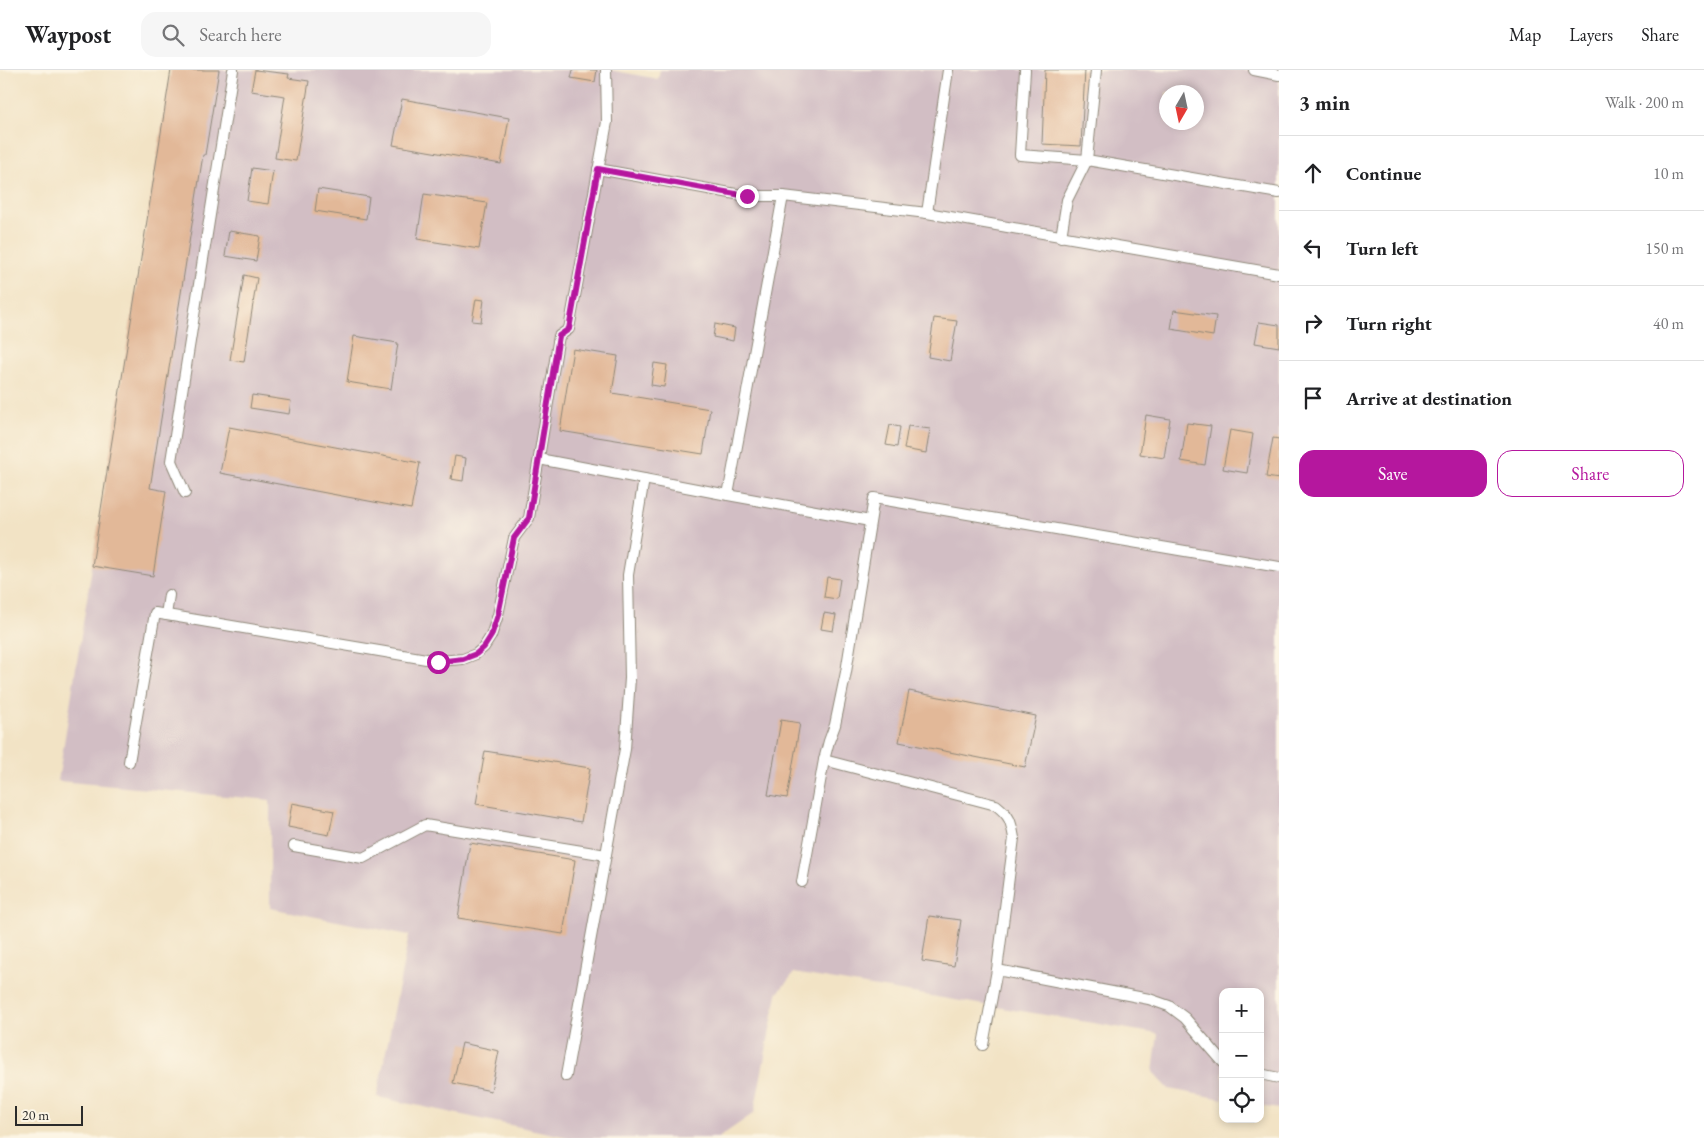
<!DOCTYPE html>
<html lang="en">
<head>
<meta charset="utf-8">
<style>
  :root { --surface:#fff; --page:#f6f6f6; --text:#202124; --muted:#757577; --line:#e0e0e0; --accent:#b5179e }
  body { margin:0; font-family:"EB Garamond",serif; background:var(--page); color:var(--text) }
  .controls { position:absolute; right:15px; bottom:15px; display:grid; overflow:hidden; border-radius:10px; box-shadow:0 2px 8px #0003 }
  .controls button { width:45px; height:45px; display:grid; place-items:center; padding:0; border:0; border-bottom:1px solid var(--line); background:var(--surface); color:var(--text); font:25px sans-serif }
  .compass { position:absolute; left:1159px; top:15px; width:45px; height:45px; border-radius:50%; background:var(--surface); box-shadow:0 2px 8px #0003; rotate:189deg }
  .scale { position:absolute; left:15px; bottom:12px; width:68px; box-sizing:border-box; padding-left:5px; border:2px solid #2b2b2b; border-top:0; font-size:14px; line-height:18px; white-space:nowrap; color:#2b2b2b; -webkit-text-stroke:4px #fcf5e5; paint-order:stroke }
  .stop { position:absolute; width:15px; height:15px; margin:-11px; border:4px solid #b5179e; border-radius:50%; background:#fff }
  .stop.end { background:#b5179e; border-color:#fff; box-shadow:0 1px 5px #0008 }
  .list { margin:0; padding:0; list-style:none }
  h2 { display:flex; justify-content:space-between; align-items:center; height:65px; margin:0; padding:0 20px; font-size:21px }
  h2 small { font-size:16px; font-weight:400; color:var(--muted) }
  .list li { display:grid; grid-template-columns:32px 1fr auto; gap:15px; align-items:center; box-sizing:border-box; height:75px; padding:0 20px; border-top:1px solid var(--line) }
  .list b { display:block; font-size:19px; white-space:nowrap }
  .list em { font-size:16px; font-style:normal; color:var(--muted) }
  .actions { display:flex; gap:10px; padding:15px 20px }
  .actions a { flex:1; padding:11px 0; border:1px solid var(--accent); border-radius:15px; text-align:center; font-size:18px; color:var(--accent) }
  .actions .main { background:var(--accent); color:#fff }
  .icon { flex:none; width:28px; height:28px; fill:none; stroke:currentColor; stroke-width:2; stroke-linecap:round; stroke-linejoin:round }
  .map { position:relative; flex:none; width:1279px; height:1068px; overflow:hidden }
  header { display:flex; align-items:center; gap:30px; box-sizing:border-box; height:70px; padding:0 25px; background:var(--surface); border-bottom:1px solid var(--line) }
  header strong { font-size:24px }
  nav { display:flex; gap:28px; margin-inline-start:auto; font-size:18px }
  .search { width:350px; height:45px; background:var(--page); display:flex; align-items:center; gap:12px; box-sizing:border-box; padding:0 18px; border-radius:15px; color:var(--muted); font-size:19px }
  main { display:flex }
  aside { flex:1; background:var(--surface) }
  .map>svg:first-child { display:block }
</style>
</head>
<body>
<header>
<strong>Waypost</strong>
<div class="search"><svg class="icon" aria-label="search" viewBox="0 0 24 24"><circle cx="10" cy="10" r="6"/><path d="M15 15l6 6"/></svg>Search here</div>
<nav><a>Map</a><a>Layers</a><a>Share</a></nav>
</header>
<main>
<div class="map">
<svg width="1279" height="1068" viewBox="0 0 1279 1068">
  <rect width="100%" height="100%" fill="#fcf5e5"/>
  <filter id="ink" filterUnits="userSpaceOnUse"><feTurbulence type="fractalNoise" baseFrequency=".02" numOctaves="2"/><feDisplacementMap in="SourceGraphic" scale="10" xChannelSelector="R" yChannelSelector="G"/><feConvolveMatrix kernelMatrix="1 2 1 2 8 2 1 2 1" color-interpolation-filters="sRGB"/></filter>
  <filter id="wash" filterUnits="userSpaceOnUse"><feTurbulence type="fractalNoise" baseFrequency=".0096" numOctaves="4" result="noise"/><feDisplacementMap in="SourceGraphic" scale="20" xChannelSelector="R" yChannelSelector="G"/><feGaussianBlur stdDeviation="1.12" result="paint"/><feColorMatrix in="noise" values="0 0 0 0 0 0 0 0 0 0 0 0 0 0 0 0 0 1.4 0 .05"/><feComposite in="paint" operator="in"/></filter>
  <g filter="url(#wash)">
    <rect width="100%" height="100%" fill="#f2e3c5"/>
    <path fill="#d2bec4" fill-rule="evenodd" d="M 171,0 L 610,0 L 658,9 L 660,0 L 1279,0 L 1279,1039 L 1260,1036 L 1260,922 L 1223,922 L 1223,1029 L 1169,1019 L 1153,1002 L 1158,964 L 794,903 L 777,924 L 754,1043 L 718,1068 L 572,1068 L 377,1027 L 409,865 L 270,838 L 270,730 L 58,711 ZM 1166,22 L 1196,22 L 1196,52 L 1166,52 Z"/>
    <g id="blocks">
      <g fill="#e2b898">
        <path d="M 171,0 L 219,0 L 205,85 L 203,85 L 150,418 L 166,421 L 153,506 L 92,496 Z"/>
        <path d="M 255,0 L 289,4 L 288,8 L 309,11 L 296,91 L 275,88 L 285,26 L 251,21 Z"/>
        <path d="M 573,0 L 597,0 L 595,12 L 571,8 Z"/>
        <path d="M 1045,0 L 1085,0 L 1081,76 L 1042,74 Z"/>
        <path d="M 402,29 L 509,48 L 501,94 L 393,75 Z"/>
        <path d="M 252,98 L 273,101 L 268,134 L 247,131 Z"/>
        <path d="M 318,119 L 369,127 L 366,149 L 315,141 Z"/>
        <path d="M 424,124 L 487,133 L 479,179 L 417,169 Z"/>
        <path d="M 229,161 L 260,166 L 256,191 L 225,186 Z"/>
        <path d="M 244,205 L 257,208 L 244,292 L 230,290 Z"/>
        <path d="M 476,229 L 484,230 L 481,252 L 472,251 Z"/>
        <path d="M 1174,240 L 1216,246 L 1213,266 L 1171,259 Z"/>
        <path d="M 934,248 L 957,251 L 950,291 L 928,287 Z"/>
        <path d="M 1259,252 L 1279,255 L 1279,277 L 1255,273 Z"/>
        <path d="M 715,254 L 735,258 L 733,271 L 713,267 Z"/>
        <path d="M 354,266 L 398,273 L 391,319 L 347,312 Z"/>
        <path d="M 573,279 L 618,286 L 612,323 L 710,339 L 703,384 L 560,361 Z"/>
        <path d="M 654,293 L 667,295 L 664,317 L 651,315 Z"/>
        <path d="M 252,325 L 291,331 L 289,344 L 250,338 Z"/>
        <path d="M 1146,345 L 1170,349 L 1164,388 L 1140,384 Z"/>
        <path d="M 1187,353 L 1211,356 L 1205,395 L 1181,391 Z"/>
        <path d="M 890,355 L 900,357 L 897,377 L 886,375 Z"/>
        <path d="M 908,356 L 930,359 L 926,383 L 904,379 Z"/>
        <path d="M 229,357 L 420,393 L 411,439 L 220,403 Z"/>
        <path d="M 1230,360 L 1253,364 L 1247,403 L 1223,399 Z"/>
        <path d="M 1273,368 L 1279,369 L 1279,409 L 1266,407 Z"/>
        <path d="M 455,386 L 466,388 L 463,411 L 451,409 Z"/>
        <path d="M 827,507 L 840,509 L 837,529 L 824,527 Z"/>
        <path d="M 824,543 L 836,545 L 833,561 L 821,559 Z"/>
        <path d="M 909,621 L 1036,646 L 1025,697 L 899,672 Z"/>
        <path d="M 781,650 L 800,653 L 787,728 L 768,725 Z"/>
        <path d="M 485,681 L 590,698 L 581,752 L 476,734 Z"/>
        <path d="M 292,733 L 334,741 L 329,765 L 288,757 Z"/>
        <path d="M 470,773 L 575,790 L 563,864 L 458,848 Z"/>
        <path d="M 929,846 L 961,850 L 954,896 L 922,891 Z"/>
        <path d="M 462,973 L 499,981 L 491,1021 L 453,1013 Z"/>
      </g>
    </g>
  </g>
  <g filter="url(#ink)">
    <use href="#blocks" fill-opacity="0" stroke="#8e8778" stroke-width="1"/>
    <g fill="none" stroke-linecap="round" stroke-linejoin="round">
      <defs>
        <g id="lane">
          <path d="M 1025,0 L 1020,85 L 1087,90 L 1067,130 L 1061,167"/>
          <path d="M 1096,0 L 1087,90 L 1279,123"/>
          <path d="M 1254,0 L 1279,5"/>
          <path d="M 598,99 L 747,126 L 783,126 L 927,143 L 1279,204"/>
          <path d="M 783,126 L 728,425 L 870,451"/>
          <path d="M 927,143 L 948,0"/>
          <path d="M 539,389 L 728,425"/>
          <path d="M 185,423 L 171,391 L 233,0"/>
          <path d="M 166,545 L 169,525"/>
          <path d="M 824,690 L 996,735 C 1010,746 1011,751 1014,768 L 997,900 L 983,975"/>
          <path d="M 129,692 L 155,543 L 438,591 L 463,589 L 476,584 L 484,577 L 491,566 L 498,545 L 514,468 L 529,448 L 559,266 L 569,259 L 607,52 L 606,0"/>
          <path d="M 294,776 L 363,788 L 425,755 L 606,785"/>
          <path d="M 802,812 L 824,690 L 829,671 L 835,655 L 846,602 L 874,428 L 1279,497"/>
          <path d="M 997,900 L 1149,929 L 1169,936 L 1185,948 L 1223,992"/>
          <path d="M 1260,1004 L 1279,1008"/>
          <path d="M 566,1006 L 625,679 L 630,608 L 628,505 L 644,409"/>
        </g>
      </defs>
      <use href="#lane" stroke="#8e8778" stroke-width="12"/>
      <use href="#lane" stroke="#fff" stroke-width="10"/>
    </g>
  </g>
  <g fill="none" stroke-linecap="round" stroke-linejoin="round" filter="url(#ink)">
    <path stroke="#b5179e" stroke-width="6" d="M 438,592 L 463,589 L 476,584 L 484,577 L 491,566 L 498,545 L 514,468 L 529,448 L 559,266 L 569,259 L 598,99 L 747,126"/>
  </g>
</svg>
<div class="controls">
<button>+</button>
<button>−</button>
<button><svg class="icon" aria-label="locate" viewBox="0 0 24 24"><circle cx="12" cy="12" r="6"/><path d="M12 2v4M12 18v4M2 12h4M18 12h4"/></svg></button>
</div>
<svg class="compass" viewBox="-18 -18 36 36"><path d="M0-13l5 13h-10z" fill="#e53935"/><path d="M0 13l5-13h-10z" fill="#757577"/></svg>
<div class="scale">20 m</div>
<div class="stop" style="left:438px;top:592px"></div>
<div class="stop end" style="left:747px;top:126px"></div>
</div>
<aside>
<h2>3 min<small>Walk · 200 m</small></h2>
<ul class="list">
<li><svg class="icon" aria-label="ahead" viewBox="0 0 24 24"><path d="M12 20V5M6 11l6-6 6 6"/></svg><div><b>Continue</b></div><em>10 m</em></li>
<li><svg class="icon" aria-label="left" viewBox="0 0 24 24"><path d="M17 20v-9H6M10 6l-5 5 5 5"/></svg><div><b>Turn left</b></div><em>150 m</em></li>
<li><svg class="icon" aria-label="right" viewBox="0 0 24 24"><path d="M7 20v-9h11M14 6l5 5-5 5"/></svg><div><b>Turn right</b></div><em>40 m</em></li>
<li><svg class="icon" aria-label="arrive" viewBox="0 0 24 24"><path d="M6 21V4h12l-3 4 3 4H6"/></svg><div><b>Arrive at destination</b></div></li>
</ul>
<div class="actions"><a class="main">Save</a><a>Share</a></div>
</aside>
</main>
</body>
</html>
